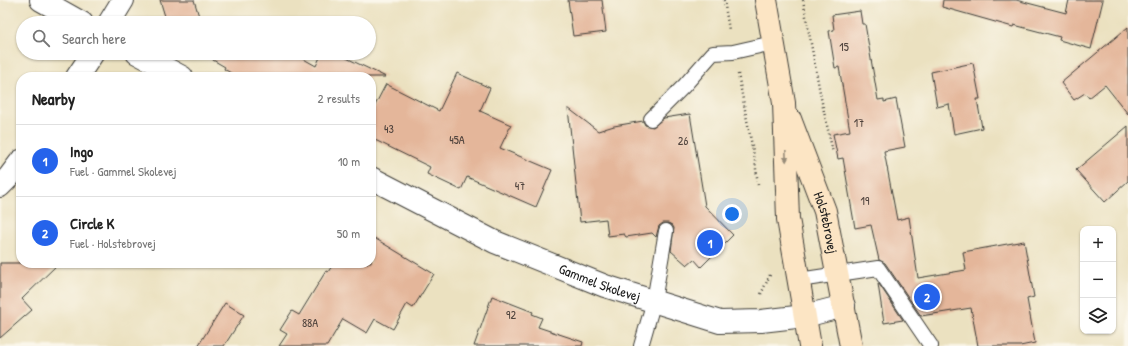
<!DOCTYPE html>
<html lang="en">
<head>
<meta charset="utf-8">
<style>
  :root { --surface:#fff; --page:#f2f2f2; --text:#222; --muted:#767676; --line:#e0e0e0; --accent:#2563eb }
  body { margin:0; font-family:"Patrick Hand",sans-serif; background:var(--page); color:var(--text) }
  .controls { position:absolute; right:12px; bottom:12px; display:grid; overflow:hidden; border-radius:8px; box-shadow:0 1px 3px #0004 }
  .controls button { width:36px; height:36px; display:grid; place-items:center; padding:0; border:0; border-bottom:1px solid var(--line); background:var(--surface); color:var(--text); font:20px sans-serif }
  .you { position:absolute; left:732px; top:214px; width:14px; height:14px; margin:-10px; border:3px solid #fff; border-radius:50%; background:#1a73e8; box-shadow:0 0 0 6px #1a73e833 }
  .badge { display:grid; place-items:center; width:26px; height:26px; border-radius:50%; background:var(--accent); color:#fff; font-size:13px; font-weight:700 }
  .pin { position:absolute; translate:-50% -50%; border:2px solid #fff; box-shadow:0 1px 4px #0006 }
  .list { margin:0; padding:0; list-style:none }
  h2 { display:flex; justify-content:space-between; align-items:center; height:52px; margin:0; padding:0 16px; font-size:17px }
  h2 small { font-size:13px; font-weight:400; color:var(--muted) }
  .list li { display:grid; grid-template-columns:26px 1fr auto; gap:12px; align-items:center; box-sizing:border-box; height:72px; padding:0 16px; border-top:1px solid var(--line) }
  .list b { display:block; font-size:15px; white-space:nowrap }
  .list p { margin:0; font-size:13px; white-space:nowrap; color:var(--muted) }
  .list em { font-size:13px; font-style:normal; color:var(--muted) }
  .icon { flex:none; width:22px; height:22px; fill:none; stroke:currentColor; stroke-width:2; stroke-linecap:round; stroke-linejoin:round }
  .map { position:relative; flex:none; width:1128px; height:346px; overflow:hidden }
  .search { position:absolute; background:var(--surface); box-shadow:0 1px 3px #0004; left:16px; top:16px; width:360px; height:44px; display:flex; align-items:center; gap:10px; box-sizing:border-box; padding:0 14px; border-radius:22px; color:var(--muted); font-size:15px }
  .panel { position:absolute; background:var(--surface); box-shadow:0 1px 3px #0004; left:16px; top:72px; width:360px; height:196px; border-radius:16px }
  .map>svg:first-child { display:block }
</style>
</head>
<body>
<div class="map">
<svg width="1128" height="346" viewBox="0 0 1128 346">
  <rect width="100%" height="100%" fill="#fbf7ec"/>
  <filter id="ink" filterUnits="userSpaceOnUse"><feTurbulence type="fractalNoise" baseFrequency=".025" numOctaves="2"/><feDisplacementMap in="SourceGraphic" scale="8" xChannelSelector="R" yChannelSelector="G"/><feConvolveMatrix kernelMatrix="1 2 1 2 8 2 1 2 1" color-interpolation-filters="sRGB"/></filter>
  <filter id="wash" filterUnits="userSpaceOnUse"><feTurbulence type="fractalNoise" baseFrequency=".012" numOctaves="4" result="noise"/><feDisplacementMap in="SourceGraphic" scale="16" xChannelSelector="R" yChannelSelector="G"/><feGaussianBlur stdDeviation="0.9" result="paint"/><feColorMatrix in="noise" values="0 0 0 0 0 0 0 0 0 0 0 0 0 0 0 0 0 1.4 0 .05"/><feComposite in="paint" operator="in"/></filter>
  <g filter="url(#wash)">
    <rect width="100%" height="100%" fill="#ebe1c0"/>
    <g id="blocks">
      <g fill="#e4b69a">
        <path d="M 160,0 L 194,0 L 201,23 L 167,23 Z"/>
        <path d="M 568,0 L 602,0 L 606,32 L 573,36 Z"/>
        <path d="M 943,0 L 1016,0 L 1066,13 L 1069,0 L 1103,0 L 1091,49 L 1059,40 L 1060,37 L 1014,25 L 1013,27 L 942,7 Z"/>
        <path d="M 860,11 L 862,24 L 865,24 L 878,100 L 884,99 L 884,102 L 896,99 L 905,147 L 884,151 L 897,220 L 909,217 L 918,278 L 966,270 L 963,252 L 1024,241 L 1034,297 L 1027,299 L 1035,343 L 1020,346 L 978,346 L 971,308 L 921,316 L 885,263 L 879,260 L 871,225 L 855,228 L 843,158 L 838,159 L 833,134 L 850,131 L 839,67 L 835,68 L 829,31 L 834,30 L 832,15 Z"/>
        <path d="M 1128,27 L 1128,114 L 1105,85 L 1089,98 L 1085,93 L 1074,100 L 1061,83 Z"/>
        <path d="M 211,53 L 293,53 L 316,66 L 322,53 L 336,53 L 386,77 L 238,77 L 224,69 L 225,67 L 213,60 Z"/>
        <path d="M 973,63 L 980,99 L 977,99 L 982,128 L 954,134 L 949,104 L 937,107 L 931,72 Z"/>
        <path d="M 457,73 L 490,88 L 480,111 L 511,125 L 500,148 L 552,170 L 536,207 L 467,177 L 461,190 L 427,174 L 430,167 L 371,138 L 371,113 L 386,84 L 439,111 Z"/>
        <path d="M 568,108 L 598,131 L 614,126 L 643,121 L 645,125 L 653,127 L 664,118 L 690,114 L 705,206 L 733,235 L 701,267 L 694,259 L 687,265 L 671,251 L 674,228 L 672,225 L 668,223 L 663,223 L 659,226 L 656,237 L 652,233 L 626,237 L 624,234 L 608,236 L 606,219 L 580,222 Z"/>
        <path d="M 1128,126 L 1128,181 L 1105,202 L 1076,170 Z"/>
        <path d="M 371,236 L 434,274 L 413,308 L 407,304 L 393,329 L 375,319 L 367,333 L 343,319 L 327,346 L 279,346 L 287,334 L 280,330 L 292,311 L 299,315 L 326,271 L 328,272 L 334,263 L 371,263 Z"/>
        <path d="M 0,263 L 59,263 L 22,299 L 32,310 L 0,338 Z"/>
        <path d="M 878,284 L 879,284 L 903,320 L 884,323 Z"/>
        <path d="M 492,296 L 533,312 L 532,314 L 542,318 L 538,327 L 583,342 L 582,346 L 474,346 Z"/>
        <path d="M 225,303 L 244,315 L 224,346 L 198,346 Z"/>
      </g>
    </g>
  </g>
  <g filter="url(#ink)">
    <use href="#blocks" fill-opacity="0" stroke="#3b3a35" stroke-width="1"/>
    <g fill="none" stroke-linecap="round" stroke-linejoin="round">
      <defs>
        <g id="service">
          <path d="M 651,119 L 684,86 L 713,53 L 733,52 L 773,43"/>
          <path d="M 799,280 L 878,268 L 931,346"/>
          <path d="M 641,346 L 654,301 L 666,231"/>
        </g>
        <g id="minor">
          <path d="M 41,0 L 82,23"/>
          <path d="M 109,23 L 123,0"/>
          <path d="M 137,53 L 182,77"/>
          <path d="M 77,77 L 93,53"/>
          <path id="s1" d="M 371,178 L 495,242 L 605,286 L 720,322 L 761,321 L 805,316 L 844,306"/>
          <path d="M 0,186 L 9,177 L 21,161"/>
        </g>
        <g id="secondary">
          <path d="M 766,0 L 784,103 L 788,219 L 810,346"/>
          <path id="s2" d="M 790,119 L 825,211 L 851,346"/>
        </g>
      </defs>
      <use href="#service" stroke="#3b3a35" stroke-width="16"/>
      <use href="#minor" stroke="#3b3a35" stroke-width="24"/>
      <use href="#secondary" stroke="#3b3a35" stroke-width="24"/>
      <g stroke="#3b3a35" stroke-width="2.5" stroke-dasharray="1 3" stroke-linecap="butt">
        <path d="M 724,0 L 729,30"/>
        <path d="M 803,0 L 821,98 L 833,153"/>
        <path d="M 738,74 L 755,161 L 758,185"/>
        <path d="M 761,294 L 770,275"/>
      </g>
      <use href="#service" stroke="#fff" stroke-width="14"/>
      <use href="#minor" stroke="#fff" stroke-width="22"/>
      <use href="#secondary" stroke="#fce5c4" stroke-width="22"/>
    </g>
    <defs><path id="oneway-solid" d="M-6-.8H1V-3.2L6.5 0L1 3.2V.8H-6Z"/></defs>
    <use fill="#978b78" href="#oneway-solid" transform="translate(786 156) rotate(88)"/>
  </g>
  <g text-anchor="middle" stroke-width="3" stroke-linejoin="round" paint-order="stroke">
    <g font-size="12" fill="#4e423c">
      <text x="844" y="51">15</text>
      <text x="859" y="127">17</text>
      <text x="389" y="133">43</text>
      <text x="457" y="144">45A</text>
      <text x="683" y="145">26</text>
      <text x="520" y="190">47</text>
      <text x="865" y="205">19</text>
      <text x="511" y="319">92</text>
      <text x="310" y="327">88A</text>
    </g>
    <g font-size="14" fill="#1c1c1c" stroke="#fbf7ec">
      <text dy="5" stroke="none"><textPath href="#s2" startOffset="110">Holstebrovej</textPath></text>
      <text dy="5" stroke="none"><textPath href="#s1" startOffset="252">Gammel Skolevej</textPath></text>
    </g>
  </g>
</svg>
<div class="controls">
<button>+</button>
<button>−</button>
<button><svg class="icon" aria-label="layers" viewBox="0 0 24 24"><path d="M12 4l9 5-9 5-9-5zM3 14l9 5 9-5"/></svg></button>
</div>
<div class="you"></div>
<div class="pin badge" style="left:710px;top:243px">1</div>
<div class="pin badge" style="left:927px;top:297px">2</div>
<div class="search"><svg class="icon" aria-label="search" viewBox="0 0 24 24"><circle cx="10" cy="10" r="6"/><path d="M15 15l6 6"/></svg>Search here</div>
<section class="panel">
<h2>Nearby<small>2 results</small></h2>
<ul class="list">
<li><span class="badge">1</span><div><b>Ingo</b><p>Fuel · Gammel Skolevej</p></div><em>10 m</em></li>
<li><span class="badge">2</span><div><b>Circle K</b><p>Fuel · Holstebrovej</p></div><em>50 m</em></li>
</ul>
</section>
</div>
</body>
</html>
